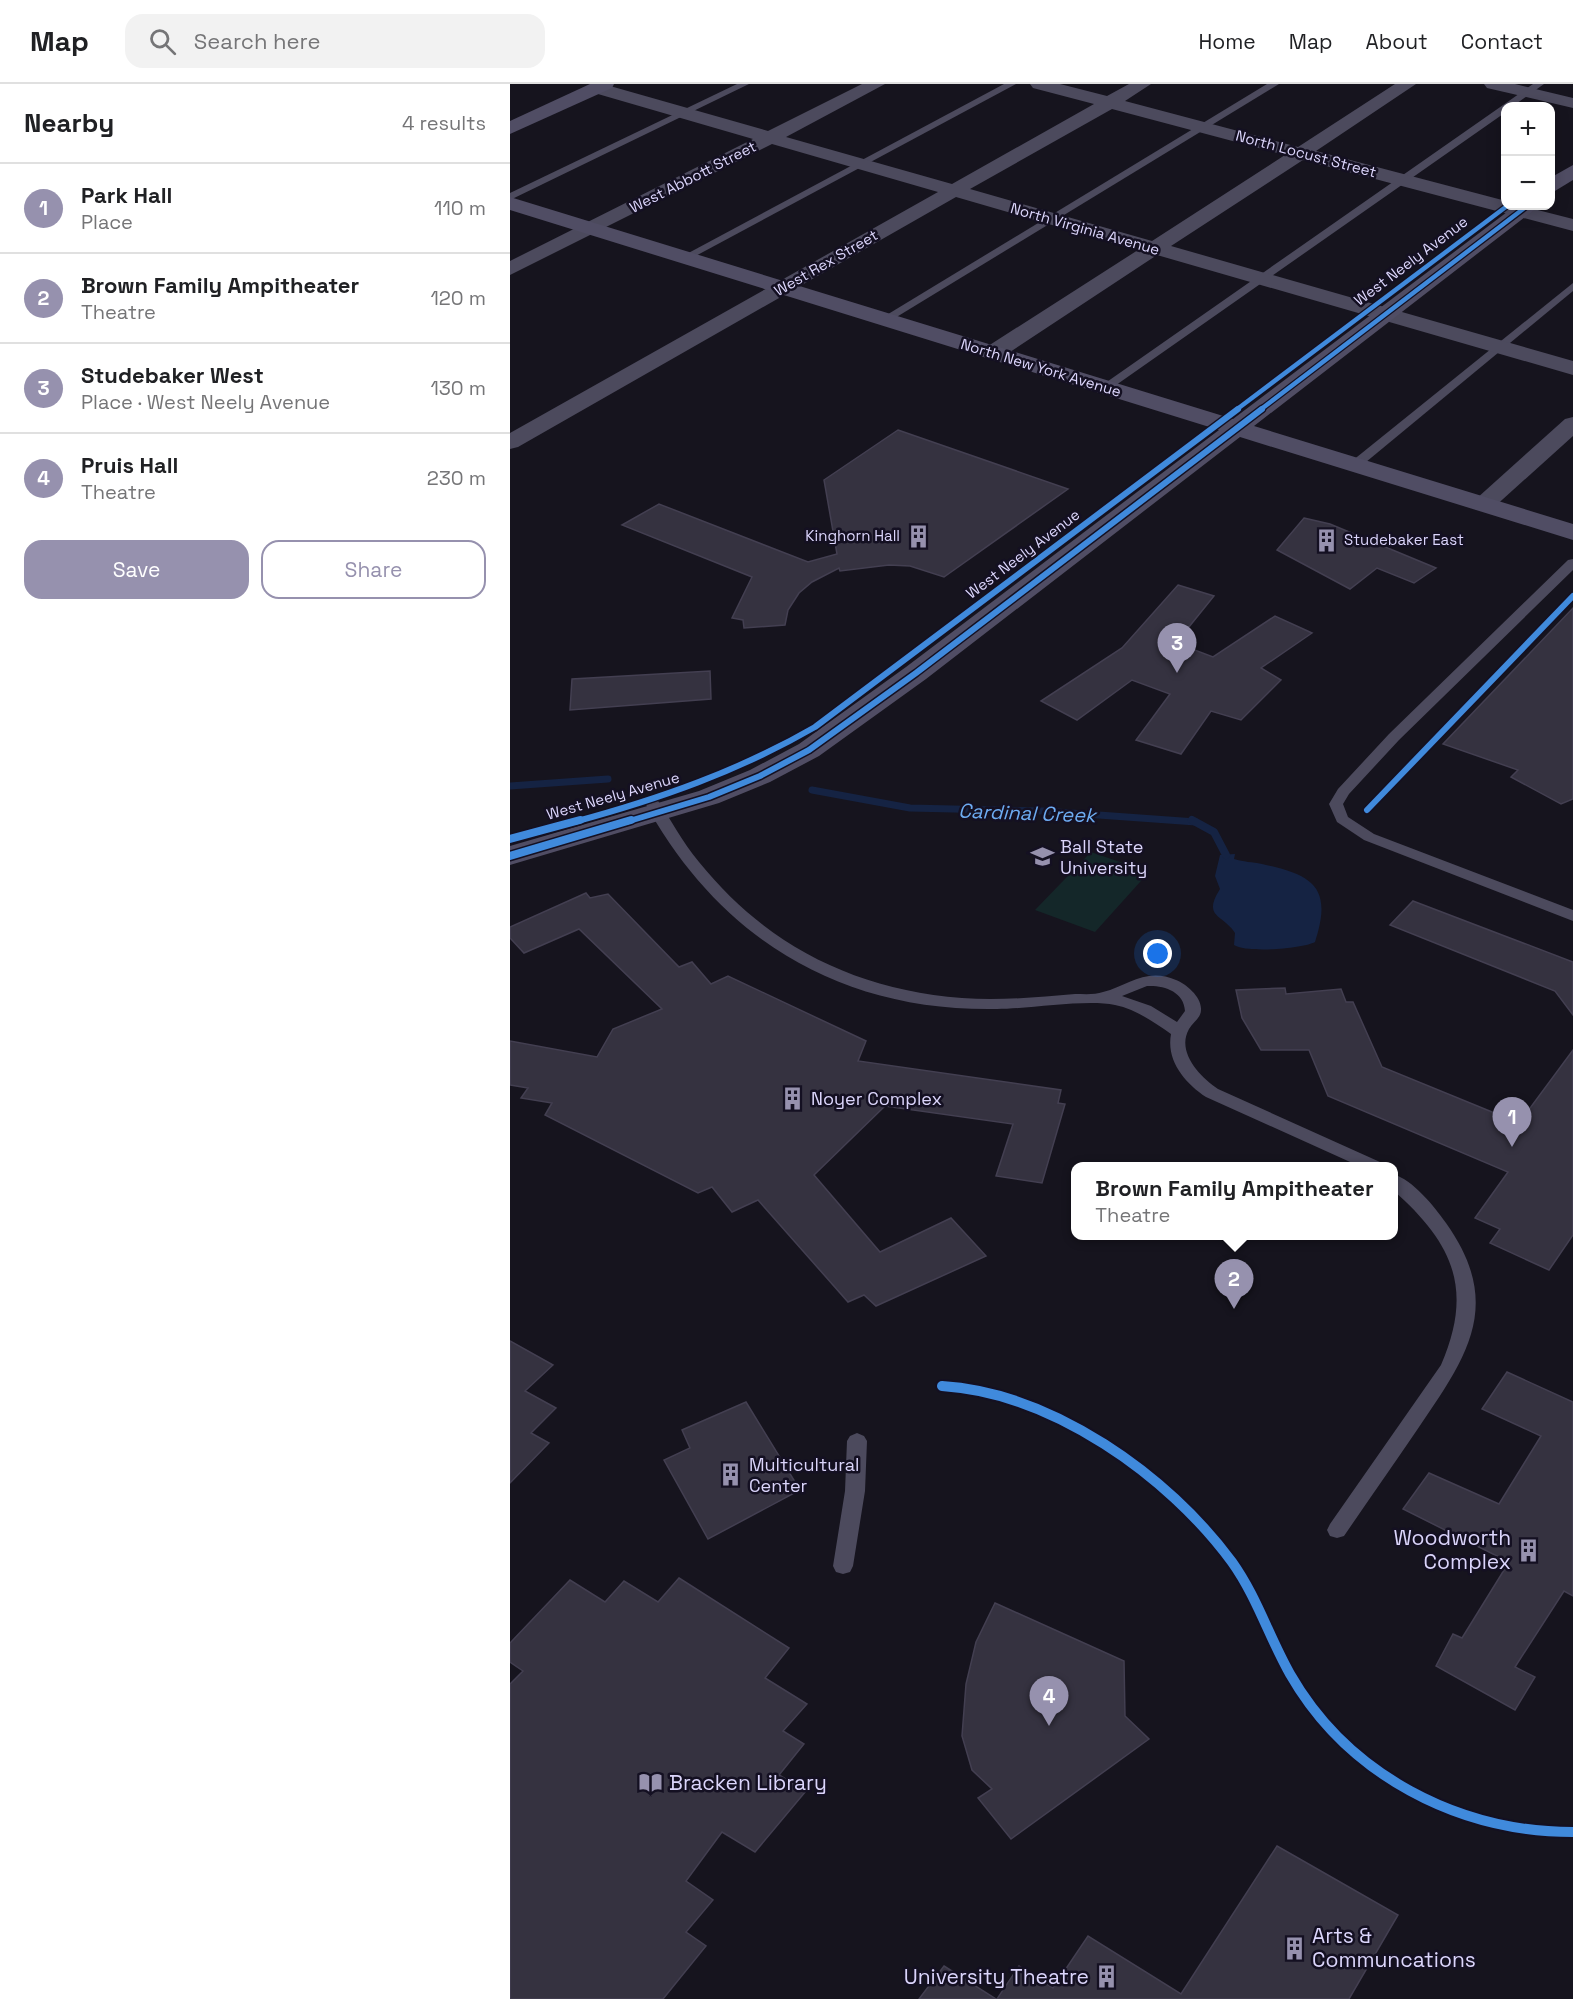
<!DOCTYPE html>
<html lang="en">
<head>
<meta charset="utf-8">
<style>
  :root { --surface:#fff; --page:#f2f2f2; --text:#202124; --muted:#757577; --line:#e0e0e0; --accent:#9691ae }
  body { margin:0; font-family:"Space Grotesk",sans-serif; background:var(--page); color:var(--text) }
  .controls { position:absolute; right:18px; top:18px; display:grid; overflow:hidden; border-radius:12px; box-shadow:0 3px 15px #0003 }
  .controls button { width:54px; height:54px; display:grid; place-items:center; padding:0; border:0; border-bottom:2px solid var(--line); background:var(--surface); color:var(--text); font:30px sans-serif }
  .you { position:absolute; left:648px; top:870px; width:21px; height:21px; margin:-15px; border:4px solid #fff; border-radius:50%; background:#1a73e8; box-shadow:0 0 0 9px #1a73e833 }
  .badge { display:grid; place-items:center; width:39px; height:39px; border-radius:50%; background:var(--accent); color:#fff; font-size:20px; font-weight:700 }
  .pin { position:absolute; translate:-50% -50px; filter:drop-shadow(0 2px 3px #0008) }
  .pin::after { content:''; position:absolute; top:32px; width:21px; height:18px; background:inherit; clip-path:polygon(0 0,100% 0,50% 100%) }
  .popup { position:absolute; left:561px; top:1078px; width:327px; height:78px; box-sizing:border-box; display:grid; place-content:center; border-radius:12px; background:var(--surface); filter:drop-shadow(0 2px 4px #0005); font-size:20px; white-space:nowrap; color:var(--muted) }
  .popup b { font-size:22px; color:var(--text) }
  .popup::after { content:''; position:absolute; left:50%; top:100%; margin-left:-12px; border:12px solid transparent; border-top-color:var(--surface) }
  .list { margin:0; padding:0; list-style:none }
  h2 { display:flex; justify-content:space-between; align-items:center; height:78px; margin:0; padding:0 24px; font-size:26px }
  h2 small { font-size:20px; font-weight:400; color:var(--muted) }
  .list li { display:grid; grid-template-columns:39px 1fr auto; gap:18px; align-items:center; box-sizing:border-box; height:90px; padding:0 24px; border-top:2px solid var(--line) }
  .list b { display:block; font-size:22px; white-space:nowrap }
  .list p { margin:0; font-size:20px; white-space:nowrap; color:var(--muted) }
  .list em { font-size:20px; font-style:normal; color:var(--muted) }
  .actions { display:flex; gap:12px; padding:18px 24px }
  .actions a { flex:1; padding:14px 0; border:2px solid var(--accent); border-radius:18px; text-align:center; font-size:21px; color:var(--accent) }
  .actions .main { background:var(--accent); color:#fff }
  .icon { flex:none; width:33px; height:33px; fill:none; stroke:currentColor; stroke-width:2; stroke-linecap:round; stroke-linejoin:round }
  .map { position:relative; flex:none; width:1063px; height:1915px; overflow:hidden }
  header { display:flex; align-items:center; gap:36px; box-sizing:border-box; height:84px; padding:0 30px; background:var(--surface); border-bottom:2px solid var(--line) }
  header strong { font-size:28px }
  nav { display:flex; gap:33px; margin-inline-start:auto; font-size:21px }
  .search { width:420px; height:54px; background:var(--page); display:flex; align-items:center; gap:15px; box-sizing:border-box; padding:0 21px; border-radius:18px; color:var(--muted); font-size:22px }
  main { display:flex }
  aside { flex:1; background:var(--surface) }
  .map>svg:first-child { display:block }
</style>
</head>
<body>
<header>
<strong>Map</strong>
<div class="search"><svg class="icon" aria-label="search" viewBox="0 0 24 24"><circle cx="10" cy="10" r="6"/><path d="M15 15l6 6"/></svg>Search here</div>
<nav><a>Home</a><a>Map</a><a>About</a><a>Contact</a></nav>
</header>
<main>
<aside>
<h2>Nearby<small>4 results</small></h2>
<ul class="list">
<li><span class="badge">1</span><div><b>Park Hall</b><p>Place</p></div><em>110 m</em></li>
<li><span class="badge">2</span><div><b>Brown Family Ampitheater</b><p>Theatre</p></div><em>120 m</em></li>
<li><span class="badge">3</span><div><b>Studebaker West</b><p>Place · West Neely Avenue</p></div><em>130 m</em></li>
<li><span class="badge">4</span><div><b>Pruis Hall</b><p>Theatre</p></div><em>230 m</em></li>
</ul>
<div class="actions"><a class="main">Save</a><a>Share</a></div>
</aside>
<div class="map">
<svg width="1063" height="1915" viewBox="0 0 1063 1915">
  <rect width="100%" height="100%" fill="#16141e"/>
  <path fill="#142729" d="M 581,768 L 639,788 L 585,848 L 525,826 Z"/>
  <path fill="#152343" d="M 725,770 L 724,775 C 734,778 742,778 752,780 C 803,791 823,803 805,858 C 792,865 736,869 724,861 L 725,849 C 713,830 692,834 710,805 L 705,792 L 710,771 Z"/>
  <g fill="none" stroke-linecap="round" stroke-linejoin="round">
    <g stroke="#152343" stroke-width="7">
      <path d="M 0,702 L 98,695"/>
      <path d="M 302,706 L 400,724 L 533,727 L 686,738"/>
    </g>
    <path stroke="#152343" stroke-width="8" d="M 682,736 L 704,748 L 716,771"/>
  </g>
  <g fill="#353240" stroke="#433f51" stroke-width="1.5">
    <path d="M 388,346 L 558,405 L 434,493 L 400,482 L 379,481 L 330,487 L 329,484 L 302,498 L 289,509 L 278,526 L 275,541 L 234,544 L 233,536 L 222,534 L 242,493 L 112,441 L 149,420 L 298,478 L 327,470 L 314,396 Z"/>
    <path d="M 794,434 L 820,440 L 926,484 L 904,499 L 867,484 L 840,505 L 767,466 Z"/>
    <path d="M 668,501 L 704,512 L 666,559 L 703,573 L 765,532 L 802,549 L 751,584 L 771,596 L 731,636 L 701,627 L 671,670 L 626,656 L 660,610 L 622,596 L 567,636 L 531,617 L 612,564 Z"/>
    <path d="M 1063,524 L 1063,715 L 1051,720 L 1001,693 L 1008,686 L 933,660 Z"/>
    <path d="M 200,587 L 201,615 L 60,626 L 62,595 Z"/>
    <path d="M 76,809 L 80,814 L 98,810 L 169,883 L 182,878 L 201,900 L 218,892 L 356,957 L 348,977 L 551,1006 L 548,1019 L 555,1020 L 532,1099 L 486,1092 L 503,1040 L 375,1022 L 304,1091 L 370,1168 L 441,1134 L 476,1172 L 366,1222 L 354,1211 L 338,1218 L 248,1116 L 222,1128 L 202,1103 L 188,1109 L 35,1031 L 42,1019 L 11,1014 L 18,1004 L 0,1001 L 0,957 L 87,973 L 103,945 L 152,925 L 69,845 L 14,869 L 0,854 L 0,843 Z"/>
    <path d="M 903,817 L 1063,878 L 1063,931 L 1045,907 L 880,841 Z"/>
    <path d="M 775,904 L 776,910 L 831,905 L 836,918 L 843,918 L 872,983 L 1009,1039 L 1063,966 L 1063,1151 L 1039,1186 L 980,1159 L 990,1145 L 965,1134 L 998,1088 L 818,1012 L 799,966 L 751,966 L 732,934 L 726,906 Z"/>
    <path d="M 0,1257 L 43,1281 L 15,1307 L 46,1324 L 21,1349 L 39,1359 L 0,1399 Z"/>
    <path d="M 997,1288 L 1063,1318 L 1063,1512 L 1054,1507 L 1005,1583 L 1025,1593 L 1005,1626 L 926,1582 L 943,1550 L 952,1554 L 999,1478 L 893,1425 L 919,1389 L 989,1420 L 1031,1352 L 972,1325 Z"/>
    <path d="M 236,1318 L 290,1406 L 198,1455 L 154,1376 L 180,1364 L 172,1346 Z"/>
    <path d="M 169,1494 L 279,1564 L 255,1594 L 297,1620 L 273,1647 L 294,1660 L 269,1691 L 296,1707 L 245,1768 L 212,1748 L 176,1797 L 203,1816 L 176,1848 L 196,1862 L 153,1915 L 0,1915 L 0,1600 L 13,1587 L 0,1578 L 0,1559 L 60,1496 L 95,1518 L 114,1497 L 148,1518 Z"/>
    <path d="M 485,1519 L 614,1577 L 615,1632 L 639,1655 L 501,1755 L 468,1714 L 482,1705 L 462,1686 L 452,1652 L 456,1600 L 466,1558 Z"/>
    <path d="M 767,1762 L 888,1831 L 839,1915 L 487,1915 L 509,1882 L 543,1904 L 578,1852 L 671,1910 Z"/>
    <path d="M 434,1882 L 486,1915 L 409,1915 Z"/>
  </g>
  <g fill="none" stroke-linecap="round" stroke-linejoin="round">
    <g fill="#4c4a5d" fill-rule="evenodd">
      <path d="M 227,0 L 239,0 L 0,116 L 0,109 Z"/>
      <path d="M 494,0 L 506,0 L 180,175 L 171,173 Z"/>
      <path d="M 757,0 L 769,0 L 380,237 L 370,235 Z"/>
      <path d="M 1023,0 L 1034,0 L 1003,22 L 996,22 L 996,28 L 599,306 L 591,306 L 591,302 Z"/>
      <path d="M 1063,199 L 1063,207 L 850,383 L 842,383 L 842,377 Z"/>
      <path d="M 1063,475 L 1063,486 L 889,656 L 839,710 L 833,720 L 838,733 L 864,750 L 1063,826 L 1063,837 L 854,756 L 827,738 L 819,720 L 828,705 L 879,650 L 1058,476 Z"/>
      <path d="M 141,713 L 146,714 C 161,735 172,758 189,778 C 257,862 344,905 452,914 C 490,917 528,913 565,910 C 574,910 585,911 593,908 C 619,901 637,883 666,896 C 676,900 692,913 691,926 C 691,934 683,938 679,945 C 666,968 690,993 708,1005 L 870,1078 L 873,1082 L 849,1082 L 696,1013 C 675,999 656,977 661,950 C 644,938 625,925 605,921 C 575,915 520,925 487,925 C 330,928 208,854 134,717 ZM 637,902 C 653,901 674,907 675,927 L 667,938 L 641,922 L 612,912 Z"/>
      <path d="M 883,1090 C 903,1096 924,1122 936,1139 C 995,1222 956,1274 907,1346 C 883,1381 858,1417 834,1452 L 827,1454 L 820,1452 L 817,1446 L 820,1440 L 931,1281 C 964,1205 943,1159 883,1106 Z"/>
      <path d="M 347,1349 L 354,1352 L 357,1357 L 355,1407 L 343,1482 L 340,1488 L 333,1490 L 326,1488 L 323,1482 L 335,1407 L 337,1357 L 340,1352 Z"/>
    </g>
    <g fill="#4c4a5d" fill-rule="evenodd">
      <path d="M 81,0 L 93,0 L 258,47 L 352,0 L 375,0 L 276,53 L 442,100 L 584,20 L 523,4 L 520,0 L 550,0 L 597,12 L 619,0 L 641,0 L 615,17 L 788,63 L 885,0 L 906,0 L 806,67 L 996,117 L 996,122 L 1012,122 L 1063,135 L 1063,147 L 793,76 L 661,162 L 1063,277 L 1063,291 L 647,171 L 491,274 L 475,274 L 472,269 L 475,264 L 628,166 L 446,113 L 8,363 L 0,365 L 0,349 L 428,108 L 262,60 L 0,191 L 0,177 L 243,55 L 81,8 L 78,4 ZM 602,25 L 775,71 L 642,157 L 460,105 Z"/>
      <path d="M 974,0 L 1005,0 L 1063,14 L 1063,24 L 977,4 Z"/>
      <path d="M 1063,333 L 1063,352 L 982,425 L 966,425 L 962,420 L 966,415 L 1055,335 Z"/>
    </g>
    <g fill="#504d64" fill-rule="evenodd">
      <path d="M 80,0 L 104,0 L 102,4 L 0,50 L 0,37 Z"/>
      <path d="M 1063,81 L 1063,96 L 1040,110 L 1040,94 Z"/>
      <path d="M 0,113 L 723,335 L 1005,122 L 1027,122 L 1024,126 L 744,342 L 1063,440 L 1063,456 L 730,353 L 416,595 L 309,672 L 260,698 L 209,719 L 0,781 L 0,762 L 189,707 L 240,686 L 289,660 L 396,583 L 709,346 L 0,126 Z"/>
    </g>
    <defs>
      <g id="cycleway-far3">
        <path d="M 726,326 L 997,122"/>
        <path d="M 750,326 L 1017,122"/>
      </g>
      <g id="cycleway-far2">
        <path d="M 857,726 L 1063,512"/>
        <path d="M 64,738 C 149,715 229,687 305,643 L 728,325"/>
        <path d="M 116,738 L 199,713 L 250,692 L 299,666 L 406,589 L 752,325"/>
      </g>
      <g id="cycleway-far1">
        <path d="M 0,755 L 70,736"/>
        <path d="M 0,772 L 121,736"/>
      </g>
      <path id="cycleway" d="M 432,1302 C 542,1309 658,1391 722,1478 C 747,1513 759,1553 780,1590 C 838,1691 948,1748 1063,1748"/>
    </defs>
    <use href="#cycleway-far3" stroke="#141022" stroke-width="7"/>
    <use href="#cycleway-far2" stroke="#141022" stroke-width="9"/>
    <use href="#cycleway-far1" stroke="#141022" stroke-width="11"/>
    <use href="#cycleway" stroke="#141022" stroke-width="14"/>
    <use href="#cycleway-far3" stroke="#408adc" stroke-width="4.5"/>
    <use href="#cycleway-far2" stroke="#408adc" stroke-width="6"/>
    <use href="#cycleway-far1" stroke="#408adc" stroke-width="8"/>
    <use href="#cycleway" stroke="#408adc" stroke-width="10"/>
  </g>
  <defs>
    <symbol id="building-bare" viewBox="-9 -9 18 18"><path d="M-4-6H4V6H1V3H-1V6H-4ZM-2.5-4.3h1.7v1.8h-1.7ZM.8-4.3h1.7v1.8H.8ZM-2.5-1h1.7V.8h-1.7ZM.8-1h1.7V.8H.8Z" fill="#9691ae" stroke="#141022" stroke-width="2.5" paint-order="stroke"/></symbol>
    <symbol id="university-bare" viewBox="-9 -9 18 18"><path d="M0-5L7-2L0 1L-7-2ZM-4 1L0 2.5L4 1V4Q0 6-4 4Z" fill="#9691ae" stroke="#141022" stroke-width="2.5" paint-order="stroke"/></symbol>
    <symbol id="library-bare" viewBox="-9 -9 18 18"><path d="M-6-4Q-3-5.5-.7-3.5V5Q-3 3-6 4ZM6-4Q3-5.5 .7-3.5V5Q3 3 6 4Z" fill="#9691ae" stroke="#141022" stroke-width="2.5" paint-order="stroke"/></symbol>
  </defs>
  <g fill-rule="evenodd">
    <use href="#building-bare" x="392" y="436" width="33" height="33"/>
    <use href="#building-bare" x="800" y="440" width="33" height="33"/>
    <use href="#university-bare" x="516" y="756" width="33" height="33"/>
    <use href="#building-bare" x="266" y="998" width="33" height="33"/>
    <use href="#building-bare" x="204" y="1374" width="33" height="33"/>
    <use href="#building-bare" x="1002" y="1450" width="33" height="33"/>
    <use href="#library-bare" x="124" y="1682" width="33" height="33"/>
    <use href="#building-bare" x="768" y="1848" width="33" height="33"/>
    <use href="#building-bare" x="580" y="1876" width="33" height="33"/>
  </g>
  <g text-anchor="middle" stroke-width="5" stroke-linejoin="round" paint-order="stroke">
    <g font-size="15" fill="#dbd5fb" stroke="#141022">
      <text transform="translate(796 70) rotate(15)" y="5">North Locust Street</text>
      <text transform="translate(183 93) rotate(-27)" y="5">West Abbott Street</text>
      <text transform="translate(575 145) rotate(16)" y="5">North Virginia Avenue</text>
      <text transform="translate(901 177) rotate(-37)" y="5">West Neely Avenue</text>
      <text transform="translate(316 179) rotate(-30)" y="5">West Rex Street</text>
      <text transform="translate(531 284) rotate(17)" y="5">North New York Avenue</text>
      <text transform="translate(513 470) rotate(-37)" y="5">West Neely Avenue</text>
      <text transform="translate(103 712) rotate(-16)" y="5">West Neely Avenue</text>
    </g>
    <g font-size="15" fill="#dbd5fb" stroke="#141022" text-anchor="end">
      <text x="390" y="457">Kinghorn Hall</text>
      <text x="834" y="461" text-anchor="start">Studebaker East</text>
    </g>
    <g font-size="18" fill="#dbd5fb" stroke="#141022" text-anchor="start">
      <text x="550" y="769">Ball State<tspan x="550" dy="21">University</tspan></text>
      <text x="301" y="1021">Noyer Complex</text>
      <text x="239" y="1387">Multicultural<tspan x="239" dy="21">Center</tspan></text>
    </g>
    <g font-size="20" font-style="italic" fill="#6dabf1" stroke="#141022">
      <text transform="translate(517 729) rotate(2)" y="7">Cardinal Creek</text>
    </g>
    <g font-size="21" fill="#dbd5fb" stroke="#141022" text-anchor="end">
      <text x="1001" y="1461">Woodworth<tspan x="1001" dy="24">Complex</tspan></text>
      <text x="159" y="1706" text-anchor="start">Bracken Library</text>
      <text x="802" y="1859" text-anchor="start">Arts &amp;<tspan x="802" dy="24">Communcations</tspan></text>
      <text x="579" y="1900">University Theatre</text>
    </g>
  </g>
</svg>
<div class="controls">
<button>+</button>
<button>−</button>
</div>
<div class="you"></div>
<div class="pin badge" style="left:1002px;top:1063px">1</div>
<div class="pin badge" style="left:724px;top:1225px">2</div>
<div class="popup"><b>Brown Family Ampitheater</b>Theatre</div>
<div class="pin badge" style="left:667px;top:589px">3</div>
<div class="pin badge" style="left:539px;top:1642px">4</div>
</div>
</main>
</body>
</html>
